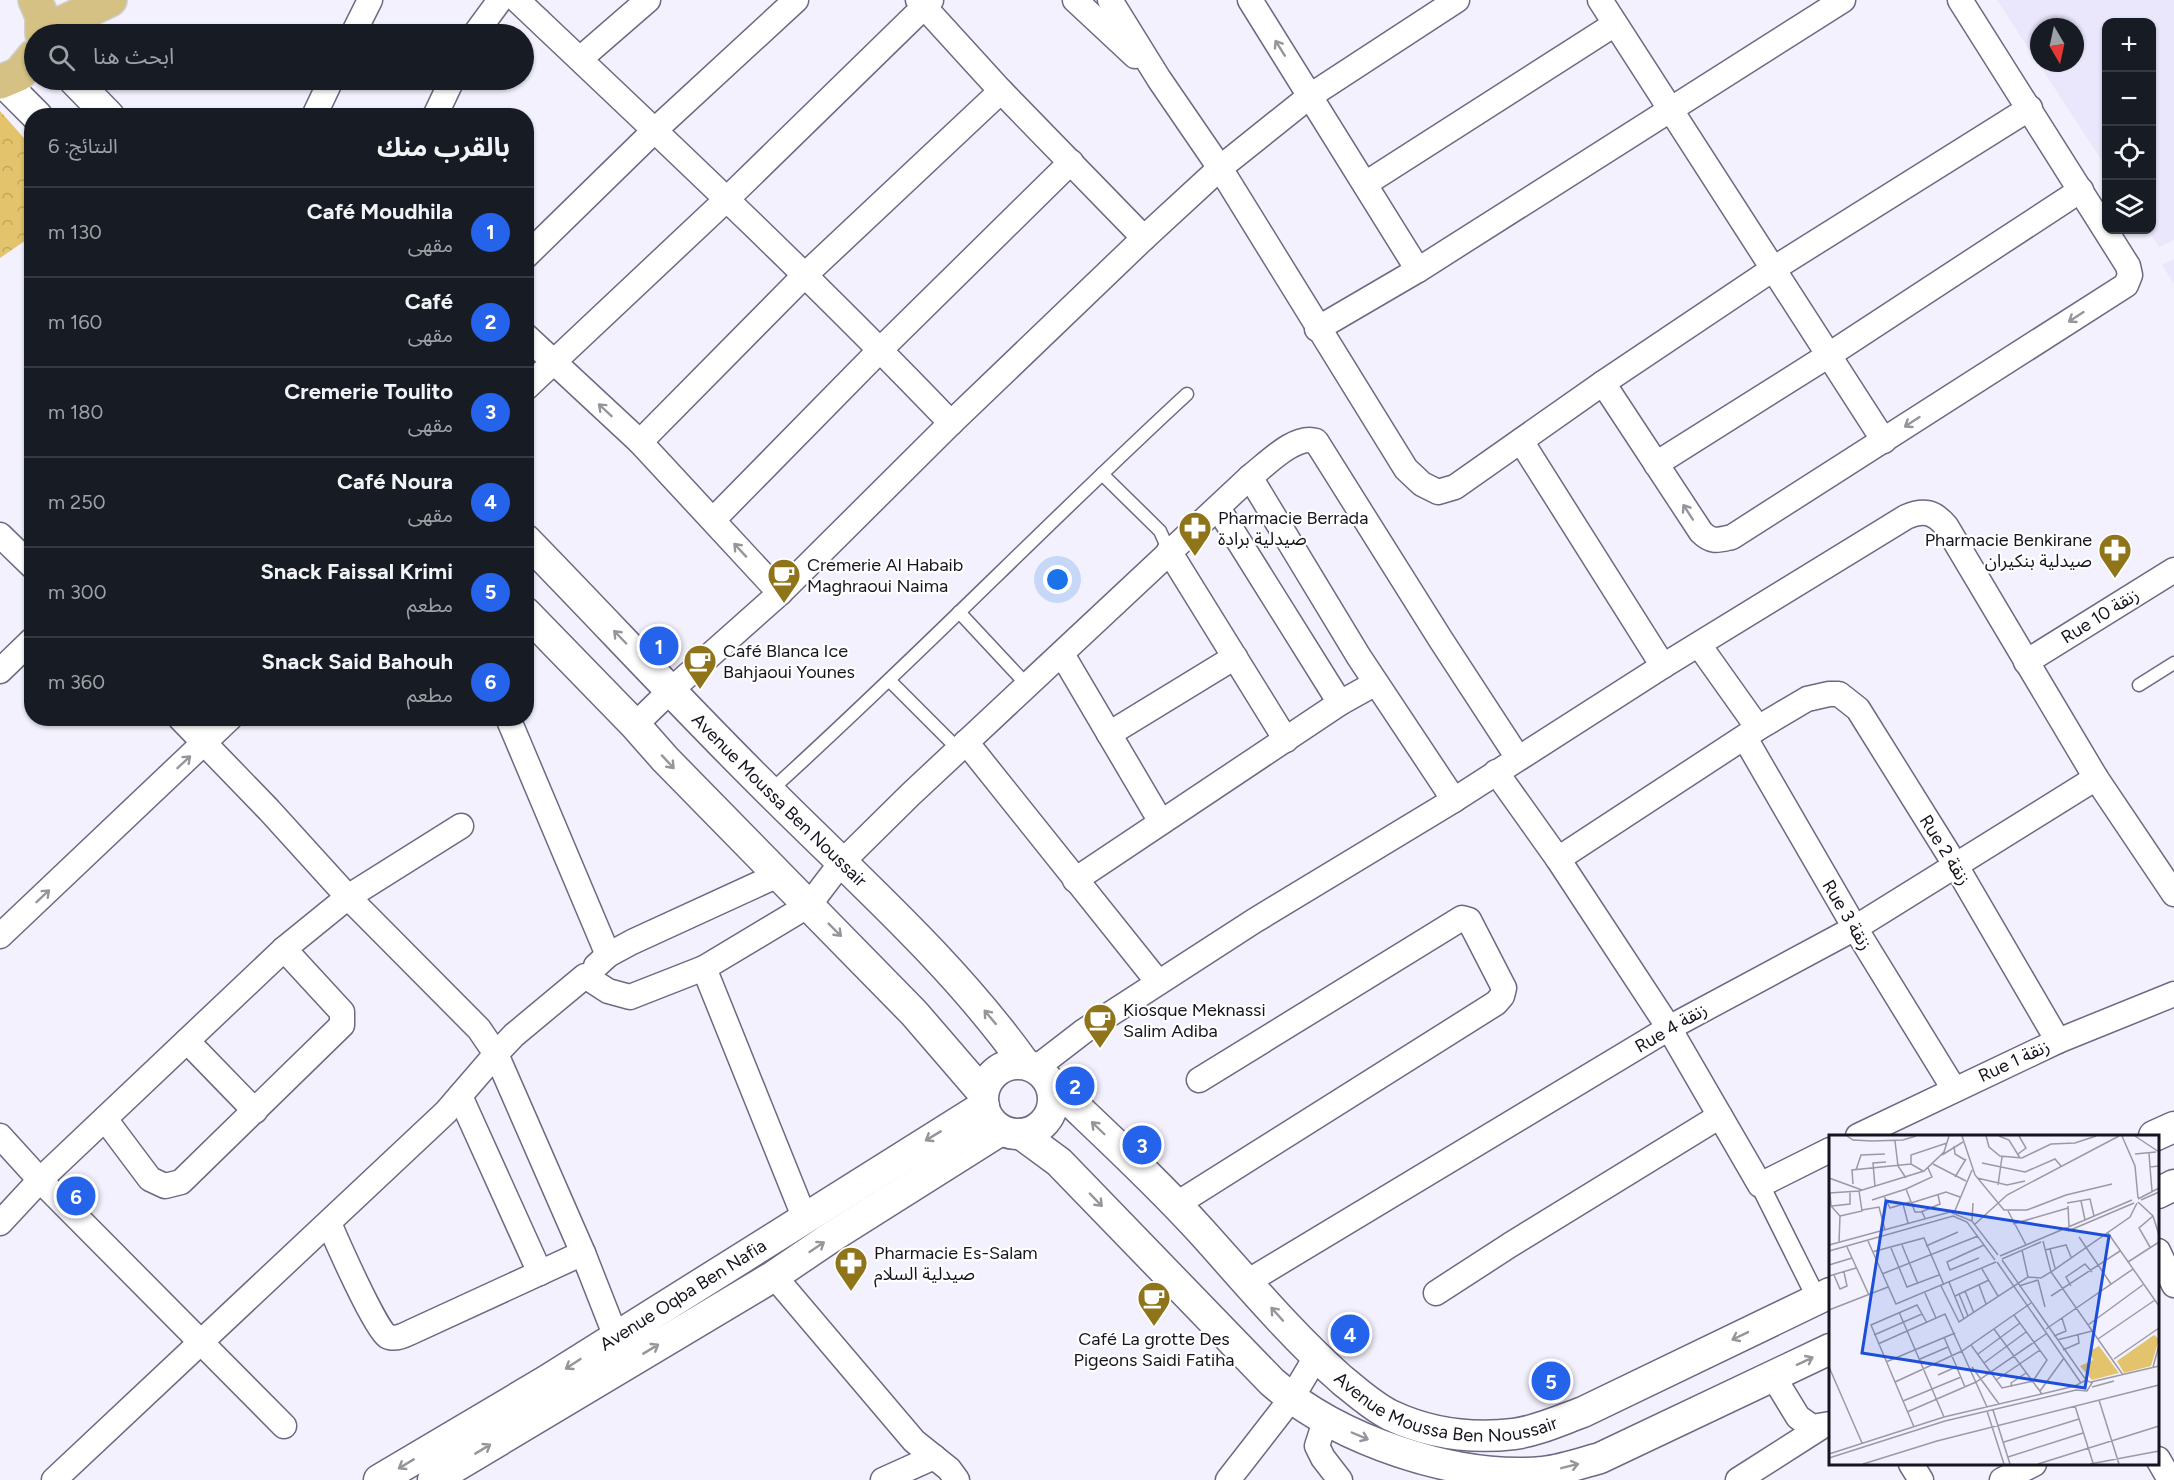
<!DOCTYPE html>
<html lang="ar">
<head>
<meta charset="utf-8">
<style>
  :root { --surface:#171b24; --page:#242831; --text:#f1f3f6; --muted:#9ea1a6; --line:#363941; --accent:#2563eb }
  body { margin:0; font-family:Figtree,"Noto Sans Arabic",sans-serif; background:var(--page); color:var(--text); direction:rtl }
  .controls { position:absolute; right:18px; top:18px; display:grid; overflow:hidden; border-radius:12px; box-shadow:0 2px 4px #0004 }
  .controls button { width:54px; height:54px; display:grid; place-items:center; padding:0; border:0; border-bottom:2px solid var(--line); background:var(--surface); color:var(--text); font:30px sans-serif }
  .compass { position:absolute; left:2030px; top:18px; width:54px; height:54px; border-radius:50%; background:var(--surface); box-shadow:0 2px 4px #0004; rotate:171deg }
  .you { position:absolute; left:1058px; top:580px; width:21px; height:21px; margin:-15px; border:4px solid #fff; border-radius:50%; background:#1a73e8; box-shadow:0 0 0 9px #1a73e833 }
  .badge { display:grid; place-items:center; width:39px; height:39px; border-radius:50%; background:var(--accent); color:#fff; font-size:20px; font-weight:700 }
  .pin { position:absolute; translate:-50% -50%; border:3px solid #fff; box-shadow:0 2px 6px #0006 }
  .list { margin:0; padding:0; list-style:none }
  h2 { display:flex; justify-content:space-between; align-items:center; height:78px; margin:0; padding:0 24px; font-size:26px }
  h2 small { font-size:20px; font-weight:400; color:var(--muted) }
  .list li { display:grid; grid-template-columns:39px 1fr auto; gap:18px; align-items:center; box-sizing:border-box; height:90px; padding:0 24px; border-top:2px solid var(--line) }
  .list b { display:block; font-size:22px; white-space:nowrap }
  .list p { margin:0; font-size:20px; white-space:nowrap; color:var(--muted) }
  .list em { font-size:20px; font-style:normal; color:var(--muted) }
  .icon { flex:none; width:33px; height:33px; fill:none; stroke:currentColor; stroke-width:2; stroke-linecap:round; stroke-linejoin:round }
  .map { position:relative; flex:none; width:2174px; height:1480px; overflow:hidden; direction:ltr }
  .search { position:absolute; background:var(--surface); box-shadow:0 2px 4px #0004; left:24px; top:24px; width:510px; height:66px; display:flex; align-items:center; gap:15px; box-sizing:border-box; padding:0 21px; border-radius:33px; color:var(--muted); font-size:22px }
  .panel { position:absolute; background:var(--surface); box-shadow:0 2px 4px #0004; left:24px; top:108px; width:510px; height:618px; border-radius:24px; direction:rtl }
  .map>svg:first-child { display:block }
</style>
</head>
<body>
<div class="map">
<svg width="2174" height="1480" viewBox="0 0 2174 1480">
  <defs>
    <pattern id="park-crowns" width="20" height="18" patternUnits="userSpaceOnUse" patternTransform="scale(1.5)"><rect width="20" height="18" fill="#e3c46c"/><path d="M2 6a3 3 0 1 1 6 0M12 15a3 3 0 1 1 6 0" fill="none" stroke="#c2a85d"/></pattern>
  </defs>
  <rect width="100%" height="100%" fill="#f3f1fd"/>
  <g fill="#eae6fc" fill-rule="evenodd">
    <path d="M 1997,0 L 2174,0 L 2174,240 L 2159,247 L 2148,230 L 2152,230 L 2152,22 L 2106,22 L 2106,167 ZM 2039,27 L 2075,27 L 2075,63 L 2039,63 Z"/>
    <path d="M 2174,259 L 2174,284 L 2162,265 Z"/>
  </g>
  <path fill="url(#park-crowns)" d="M 0,111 L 31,146 L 32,236 L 0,258 Z"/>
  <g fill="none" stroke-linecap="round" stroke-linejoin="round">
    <defs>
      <g id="service">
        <path d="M 1102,474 L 1160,531 L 1169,551"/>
        <path d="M 959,612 L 1028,686"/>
        <path d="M 890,681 L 958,749"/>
        <path d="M 2139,685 L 2174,663"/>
        <path d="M 770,791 C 913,662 1046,524 1187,394"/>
      </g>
      <path id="pedestrian" d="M 1760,1185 L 1817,1299"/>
      <g id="minor">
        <path d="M 517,0 C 664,139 811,277 951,423"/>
        <path d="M 918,0 L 1001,91 L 1144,238"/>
        <path d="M 1075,0 L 1135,56"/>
        <path d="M 1110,0 L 1159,79 L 1220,168 L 1406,469 L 1422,484 L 1438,492 L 1455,487 L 1603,383 L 1773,269 L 2030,108"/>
        <path d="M 1250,0 L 1418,270"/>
        <path d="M 1600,0 L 1884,441"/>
        <path d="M 353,34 L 370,0"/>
        <path d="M 475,34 L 500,0"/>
        <path d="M 580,59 L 648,0"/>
        <path d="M 314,116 L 331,80"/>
        <path d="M 435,116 L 452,80"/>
        <path d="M 1365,184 L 1615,24"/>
        <path d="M 526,256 L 655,130 L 796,0"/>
        <path d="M 1317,329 L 1418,270 L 1843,0"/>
        <path d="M 526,336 L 640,442 L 780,593"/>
        <path d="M 1603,383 L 1701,532 C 1712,543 1718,540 1732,537 L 2126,285 L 2130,275 L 2128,266 L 1960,0"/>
        <path d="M 526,388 L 728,198 L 931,0"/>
        <path d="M 1521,441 L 1663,666"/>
        <path d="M 640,442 L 804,276 L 1001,91"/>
        <path d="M 1656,464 L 1829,355 L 2081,190"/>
        <path d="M 1250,477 L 1359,657 L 1454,800"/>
        <path d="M 1218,508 L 1340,703"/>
        <path d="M 713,520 L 880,350 L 1071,162"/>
        <path d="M 0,535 L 32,566"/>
        <path d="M 1169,551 L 1286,740"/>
        <path d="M 1699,645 L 1758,728"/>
        <path d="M 1062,654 L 1161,822"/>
        <path d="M 2026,662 L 2174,570"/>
        <path d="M 0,671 L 32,640"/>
        <path d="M 508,718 L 608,955"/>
        <path d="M 635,725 L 671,690 L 780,593 L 951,423 L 1144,238 L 1220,168 L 1310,96 L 1457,0"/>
        <path d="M 1109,734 L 1235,657"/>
        <path d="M 1745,738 L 1855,928 L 1954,1089"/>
        <path d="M 966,742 L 1158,982"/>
        <path d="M 1496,772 L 1558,859 L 1669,1028 L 1760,1185 L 1830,1150"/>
        <path d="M 1558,859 L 1758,728 L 1807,699 L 1829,694 L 1839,694 L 1858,709 L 1956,866 L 2058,1041"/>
        <path d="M 1075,880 L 1340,703 L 1376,683"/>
        <path d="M 0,936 L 230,718"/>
        <path d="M 596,966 L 608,955 L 632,942 L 778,875"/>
        <path d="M 187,1041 L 255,1111"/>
        <path d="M 1036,1068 L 1084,1031 L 1254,921 L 1454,800 L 1663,666 L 1906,517 C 1924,509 1934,512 1946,526 L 2096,778 L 2174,894"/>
        <path d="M 460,1096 L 540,1273"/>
        <path d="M 105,1119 L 150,1179 L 165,1186 L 181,1182 L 342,1025 L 342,1012 L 284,949"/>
        <path d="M 0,1136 L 40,1180 L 284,1426"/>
        <path d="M 1858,1136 L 2058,1041 L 2174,994"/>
        <path d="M 1177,1204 L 1496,1003 L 1502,996 L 1504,988 L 1469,920 L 1462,918 L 1199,1080"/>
        <path d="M 805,1219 L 704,968 L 809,905 L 841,863 L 911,794 L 1250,477 C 1267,464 1295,434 1316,441 L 1441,640 L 1518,758"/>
        <path d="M 0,1223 L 40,1180 L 284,949 L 348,897 L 461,826"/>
        <path d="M 329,1223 C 337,1242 375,1328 387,1336 C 394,1340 403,1336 409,1333 L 583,1253"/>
        <path d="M 2158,1251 L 2174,1285"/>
        <path d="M 774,1276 L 914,1441 L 949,1469 L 957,1480"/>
        <path d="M 1247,1282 L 1669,1028 L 1855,928 L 2096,778"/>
        <path d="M 1436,1293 L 1510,1245 L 1720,1116"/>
        <path d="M 616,1337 L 583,1253 L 496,1054 L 514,1035 L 585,976 L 608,991 L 630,997 L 704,968"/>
        <path d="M 1773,1376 L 1798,1417 L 1812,1427 L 1830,1424"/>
        <path d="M 1325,1421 L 1317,1446 L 1323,1458 L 1340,1480"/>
        <path d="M 2158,1459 L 2170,1480"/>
        <path d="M 1911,1464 L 1921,1480"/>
        <path d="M 54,1480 L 446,1112 L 496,1054 L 479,1029 L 348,897 L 269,810 L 180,718"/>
        <path d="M 883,1480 L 934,1457"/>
        <path d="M 1228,1480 L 1291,1399 L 1316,1357"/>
        <path d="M 1738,1480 L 1821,1427"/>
        <path d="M 2002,1480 L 2034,1464"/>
      </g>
      <g id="tertiary">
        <path d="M 74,80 L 109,116"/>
        <path d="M 2,81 L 37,116"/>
        <path id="s1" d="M 526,540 C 608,624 687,710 770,792 C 858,880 953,963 1025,1064"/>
        <path d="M 526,613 L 635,725 L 665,759 L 914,1013 L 983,1093"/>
        <circle cx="1018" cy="1099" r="35"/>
        <path id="s2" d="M 1049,1081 C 1101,1131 1154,1179 1201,1231 C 1247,1282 1291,1335 1342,1380 C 1357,1392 1372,1406 1390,1415 C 1428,1433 1471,1439 1514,1434 C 1537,1431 1561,1420 1583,1412 L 1830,1293"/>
        <path d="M 1021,1134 L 1059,1162 L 1272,1382 C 1338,1440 1455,1480 1543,1472 C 1562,1470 1582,1463 1600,1458 L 1830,1349"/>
        <path d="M 2154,1136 L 2174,1127"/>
        <path d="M 2158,1193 L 2174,1185"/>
        <path id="s3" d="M 379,1480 L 546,1381 L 984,1106"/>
        <path d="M 433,1480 L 774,1276 L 833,1236 L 1001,1130"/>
      </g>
      <g id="primary">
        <path d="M 35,0 L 42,16 L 42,34"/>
        <path d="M 43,32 L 110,0"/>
        <path d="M 0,82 L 19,74 L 34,56"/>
      </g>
    </defs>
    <use href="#service" stroke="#6d6982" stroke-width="15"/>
    <use href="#pedestrian" stroke="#6d6982" stroke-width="21"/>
    <use href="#minor" stroke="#6d6982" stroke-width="27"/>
    <use href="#tertiary" stroke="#6d6982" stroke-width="33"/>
    <use href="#primary" stroke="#d0d0d2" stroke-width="36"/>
    <use href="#service" stroke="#fff" stroke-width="12"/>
    <use href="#pedestrian" stroke="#fff" stroke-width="18"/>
    <use href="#minor" stroke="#fff" stroke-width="24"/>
    <use href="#tertiary" stroke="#fff" stroke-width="30"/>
    <use href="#primary" stroke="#d4c183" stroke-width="33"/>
  </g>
  <defs><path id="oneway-shaft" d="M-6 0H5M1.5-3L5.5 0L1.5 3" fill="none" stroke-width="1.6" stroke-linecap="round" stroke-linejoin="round" transform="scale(1.5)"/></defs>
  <g stroke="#96959a">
    <use href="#oneway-shaft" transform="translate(1280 48) rotate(-122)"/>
    <use href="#oneway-shaft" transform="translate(2076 317) rotate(147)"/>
    <use href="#oneway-shaft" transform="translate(605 410) rotate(-137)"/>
    <use href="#oneway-shaft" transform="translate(1912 422) rotate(147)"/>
    <use href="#oneway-shaft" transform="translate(1688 512) rotate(-123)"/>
    <use href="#oneway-shaft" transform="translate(740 550) rotate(-133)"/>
    <use href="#oneway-shaft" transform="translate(620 637) rotate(-134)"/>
    <use href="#oneway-shaft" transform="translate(184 762) rotate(-43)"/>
    <use href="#oneway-shaft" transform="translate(668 762) rotate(47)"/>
    <use href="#oneway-shaft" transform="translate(43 896) rotate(-43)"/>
    <use href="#oneway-shaft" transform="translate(835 930) rotate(45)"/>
    <use href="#oneway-shaft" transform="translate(990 1017) rotate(-130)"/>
    <use href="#oneway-shaft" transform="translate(1098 1128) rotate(-136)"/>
    <use href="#oneway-shaft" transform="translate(933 1136) rotate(149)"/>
    <use href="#oneway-shaft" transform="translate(1096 1200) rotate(46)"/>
    <use href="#oneway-shaft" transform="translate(817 1247) rotate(-34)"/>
    <use href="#oneway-shaft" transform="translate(1277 1314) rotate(-132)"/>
    <use href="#oneway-shaft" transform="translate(1740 1336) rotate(154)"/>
    <use href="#oneway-shaft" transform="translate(651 1349) rotate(-31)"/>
    <use href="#oneway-shaft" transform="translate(1805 1361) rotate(-25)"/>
    <use href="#oneway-shaft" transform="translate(573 1364) rotate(147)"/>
    <use href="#oneway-shaft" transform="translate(1360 1436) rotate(23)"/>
    <use href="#oneway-shaft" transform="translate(483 1449) rotate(-31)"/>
    <use href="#oneway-shaft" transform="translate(406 1464) rotate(149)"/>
    <use href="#oneway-shaft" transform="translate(1570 1466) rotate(-14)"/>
  </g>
  <defs>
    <symbol id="pharmacy-pin" viewBox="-11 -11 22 30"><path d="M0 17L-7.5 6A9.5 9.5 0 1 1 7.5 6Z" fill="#90741a" stroke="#fff"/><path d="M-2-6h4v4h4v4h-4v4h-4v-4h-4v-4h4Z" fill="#fff"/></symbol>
    <symbol id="cafe-pin" viewBox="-11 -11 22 30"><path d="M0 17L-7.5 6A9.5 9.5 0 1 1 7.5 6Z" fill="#90741a" stroke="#fff"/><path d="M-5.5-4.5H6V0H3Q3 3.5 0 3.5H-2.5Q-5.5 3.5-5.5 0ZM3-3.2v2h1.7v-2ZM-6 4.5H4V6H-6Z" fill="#fff"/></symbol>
  </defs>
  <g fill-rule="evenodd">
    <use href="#pharmacy-pin" x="1176" y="509" width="38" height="52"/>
    <use href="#pharmacy-pin" x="2096" y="531" width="38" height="52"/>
    <use href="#cafe-pin" x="765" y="556" width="38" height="52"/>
    <use href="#cafe-pin" x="681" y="642" width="38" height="52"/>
    <use href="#cafe-pin" x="1081" y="1001" width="38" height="52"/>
    <use href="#pharmacy-pin" x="832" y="1244" width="38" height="52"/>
    <use href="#cafe-pin" x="1135" y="1279" width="38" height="52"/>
  </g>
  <g text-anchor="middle" stroke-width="4.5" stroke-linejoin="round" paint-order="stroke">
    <g font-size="18" fill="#16141e" stroke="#fff" text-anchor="start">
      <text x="1218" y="524">Pharmacie Berrada<tspan x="1218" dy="21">صيدلية برادة</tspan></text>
      <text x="2092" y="546" text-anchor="end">Pharmacie Benkirane<tspan x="2092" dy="21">صيدلية بنكيران</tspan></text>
      <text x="807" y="571">Cremerie Al Habaib<tspan x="807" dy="21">Maghraoui Naima</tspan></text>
      <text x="723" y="657">Café Blanca Ice<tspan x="723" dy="21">Bahjaoui Younes</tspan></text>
      <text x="1123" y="1016">Kiosque Meknassi<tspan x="1123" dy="21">Salim Adiba</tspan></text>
      <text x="874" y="1259">Pharmacie Es-Salam<tspan x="874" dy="21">صيدلية السلام</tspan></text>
      <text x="1154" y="1345" text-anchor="middle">Café La grotte Des<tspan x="1154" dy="21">Pigeons Saidi Fatiha</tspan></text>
    </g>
    <g font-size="18" fill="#16141e" stroke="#fff">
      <text transform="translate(2100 616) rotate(-32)" y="6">Rue 10 زنقة</text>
      <text dy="6" stroke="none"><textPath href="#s1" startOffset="363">Avenue Moussa Ben Noussair</textPath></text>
      <text transform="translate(1945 850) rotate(58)" y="6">Rue 2 زنقة</text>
      <text transform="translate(1847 915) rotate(59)" y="6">Rue 3 زنقة</text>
      <text transform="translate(1671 1028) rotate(-30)" y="6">Rue 4 زنقة</text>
      <text transform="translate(2014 1061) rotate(-25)" y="6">Rue 1 زنقة</text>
      <text dy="6" stroke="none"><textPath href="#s3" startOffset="356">Avenue Oqba Ben Nafia</textPath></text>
      <text dy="6" stroke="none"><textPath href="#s2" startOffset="531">Avenue Moussa Ben Noussair</textPath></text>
    </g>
  </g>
  <g transform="translate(1829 1135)">
    <rect width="330" height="330" fill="#f3f1fd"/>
    <path d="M 325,200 L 330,204 L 322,231 L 295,238 L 288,226 ZM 270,211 L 290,238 L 263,245 L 251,231 L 264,225 L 261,216 Z" fill="#e3c46c"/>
    <path fill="none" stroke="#9b99a4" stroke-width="1.5" d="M 18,1 L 24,5 L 43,6 L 74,5 L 87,1M 133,1 L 146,40 L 175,75 L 198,75 L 237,60 L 283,49M 157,1 L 160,12 L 171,21 L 193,23 L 222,9 L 246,8 L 267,1M 170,1 L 180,5 L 191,23M 293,1 L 306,31 L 309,63M 306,1 L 330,17M 66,6 L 69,31 L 77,43M 125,11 L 126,19 L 136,25M 320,18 L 321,32 L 330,31M 189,19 L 197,13 L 190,1M 306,19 L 327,17M 113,20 L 134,7M 153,28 L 196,37 L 226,24 L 232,31M 82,29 L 82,20 L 118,8M 104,29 L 137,46M 321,32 L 323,56M 27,35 L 32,20 L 56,19M 126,42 L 137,24M 0,43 L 33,55M 148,43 L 178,50 L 196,46M 24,49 L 23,35 L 82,29 L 94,36M 169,50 L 173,22M 46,52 L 44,28 L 57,27M 0,58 L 30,56 L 95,36 L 115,17 L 120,1M 1,58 L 2,71 L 11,81 L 10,108M 55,61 L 61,73 L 81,67M 309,64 L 330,53M 43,65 L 77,54M 312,65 L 330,57M 252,66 L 256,85M 309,67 L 324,81 L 330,100M 82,68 L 117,57 L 131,62M 238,68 L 261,64 L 265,81M 74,69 L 79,88M 3,71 L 21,69 L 21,57M 239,71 L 240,92M 33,75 L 50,72 L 56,95M 179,76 L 197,110M 92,77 L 111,69 L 109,60M 125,78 L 143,35M 11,81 L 33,76 L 30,56M 96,83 L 93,77 L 86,77 L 77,54 L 103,42 L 99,33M 143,86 L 144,68M 184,89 L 239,73M 145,90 L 178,60 L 290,1M 239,96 L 305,68M 279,98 L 330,171M 250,102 L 282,149M 39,106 L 67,169 L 167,127M 0,110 L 121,77 L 143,86 L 169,120M 73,110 L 89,149M 97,111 L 129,97M 18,112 L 40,160M 321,112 L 310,93 L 324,81M 62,113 L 78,152 L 110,140M 221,114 L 226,133M 216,115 L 237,110 L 242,122M 0,116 L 124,81 L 138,87 L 166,125M 43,117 L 95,103 L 115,150M 171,121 L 303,65M 150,123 L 121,135 L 118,127 L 155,110M 173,124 L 212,107M 173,125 L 257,245M 168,127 L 252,248M 299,127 L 330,107M 0,130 L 23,123M 153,134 L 169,161M 53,139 L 149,101M 5,140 L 11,154 L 18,151 L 15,137M 0,141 L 27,133M 199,142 L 212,143 L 222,137 L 214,106M 209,145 L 216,172M 120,147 L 135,184M 150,150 L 157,169M 112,151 L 130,187 L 199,142 L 193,115M 190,151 L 209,145M 242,151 L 237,142 L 256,129 L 263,137M 136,156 L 145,178M 96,158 L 107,183M 130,159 L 139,181M 126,161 L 160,145M 222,161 L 291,116M 0,175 L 59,152M 70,177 L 115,282M 259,190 L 315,149M 165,194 L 213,259M 217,194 L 304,134M 45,200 L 93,179M 225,201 L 237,196 L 233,183M 115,202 L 136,252M 269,204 L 326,165M 228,205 L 263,196M 49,209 L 116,179 L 158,272M 142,210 L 173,253 L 204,246 L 218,225 L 185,180M 234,215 L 250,208 L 249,200M 149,219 L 191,188M 91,224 L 119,212M 285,224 L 330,193M 57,227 L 126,198M 155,228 L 197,197M 0,232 L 33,308M 143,232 L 170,269M 324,232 L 330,210M 109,240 L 127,232M 294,240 L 222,137 L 301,82 L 308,68M 167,245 L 211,215M 66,247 L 133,216 L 202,168M 262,247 L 330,231M 183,252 L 182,248 L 197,238M 263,252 L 285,246M 211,256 L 235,223M 270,265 L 290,329M 74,266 L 132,242M 246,271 L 264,328M 164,275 L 181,329M 158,276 L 175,329M 78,277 L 147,247 L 217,199M 85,292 L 42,190 L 88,170 L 98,188M 175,307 L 250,284M 0,319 L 115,282 L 246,251 L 257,245 L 263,248 L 258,256 L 247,255 L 116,286 L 0,323M 179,322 L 254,298M 34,329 L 108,306 L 330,250M 209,329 L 330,291M 261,329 L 330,316"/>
    <path fill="#1d4ed8" fill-opacity="0.15" stroke="#1d4ed8" stroke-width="3" d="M 57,66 L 280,101 L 256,253 L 33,218 Z"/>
    <rect width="330" height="330" fill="none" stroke="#16141e" stroke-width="3"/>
  </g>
</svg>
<div class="controls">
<button>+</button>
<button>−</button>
<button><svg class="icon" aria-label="locate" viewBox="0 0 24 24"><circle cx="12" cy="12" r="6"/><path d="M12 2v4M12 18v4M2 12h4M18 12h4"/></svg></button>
<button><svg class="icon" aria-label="layers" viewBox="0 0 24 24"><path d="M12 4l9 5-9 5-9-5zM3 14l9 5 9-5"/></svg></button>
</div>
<svg class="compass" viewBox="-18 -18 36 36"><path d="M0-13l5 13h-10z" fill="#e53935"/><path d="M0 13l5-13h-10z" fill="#9ea1a6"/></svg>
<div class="you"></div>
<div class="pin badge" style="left:659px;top:646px">1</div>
<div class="pin badge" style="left:1075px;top:1086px">2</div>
<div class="pin badge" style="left:1142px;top:1145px">3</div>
<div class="pin badge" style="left:1350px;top:1334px">4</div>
<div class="pin badge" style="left:1551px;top:1381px">5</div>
<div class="pin badge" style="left:76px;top:1196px">6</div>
<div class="search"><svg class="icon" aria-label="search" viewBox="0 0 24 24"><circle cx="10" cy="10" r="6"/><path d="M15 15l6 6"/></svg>ابحث هنا</div>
<section class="panel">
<h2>بالقرب منك<small>النتائج: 6</small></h2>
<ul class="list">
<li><span class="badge">1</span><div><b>Café Moudhila</b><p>مقهى</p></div><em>130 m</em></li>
<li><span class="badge">2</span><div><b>Café</b><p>مقهى</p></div><em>160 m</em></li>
<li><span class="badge">3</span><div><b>Cremerie Toulito</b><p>مقهى</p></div><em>180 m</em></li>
<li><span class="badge">4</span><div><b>Café Noura</b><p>مقهى</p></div><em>250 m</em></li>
<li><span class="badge">5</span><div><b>Snack Faissal Krimi</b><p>مطعم</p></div><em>300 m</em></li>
<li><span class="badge">6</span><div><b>Snack Said Bahouh</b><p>مطعم</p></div><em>360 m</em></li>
</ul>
</section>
</div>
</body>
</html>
